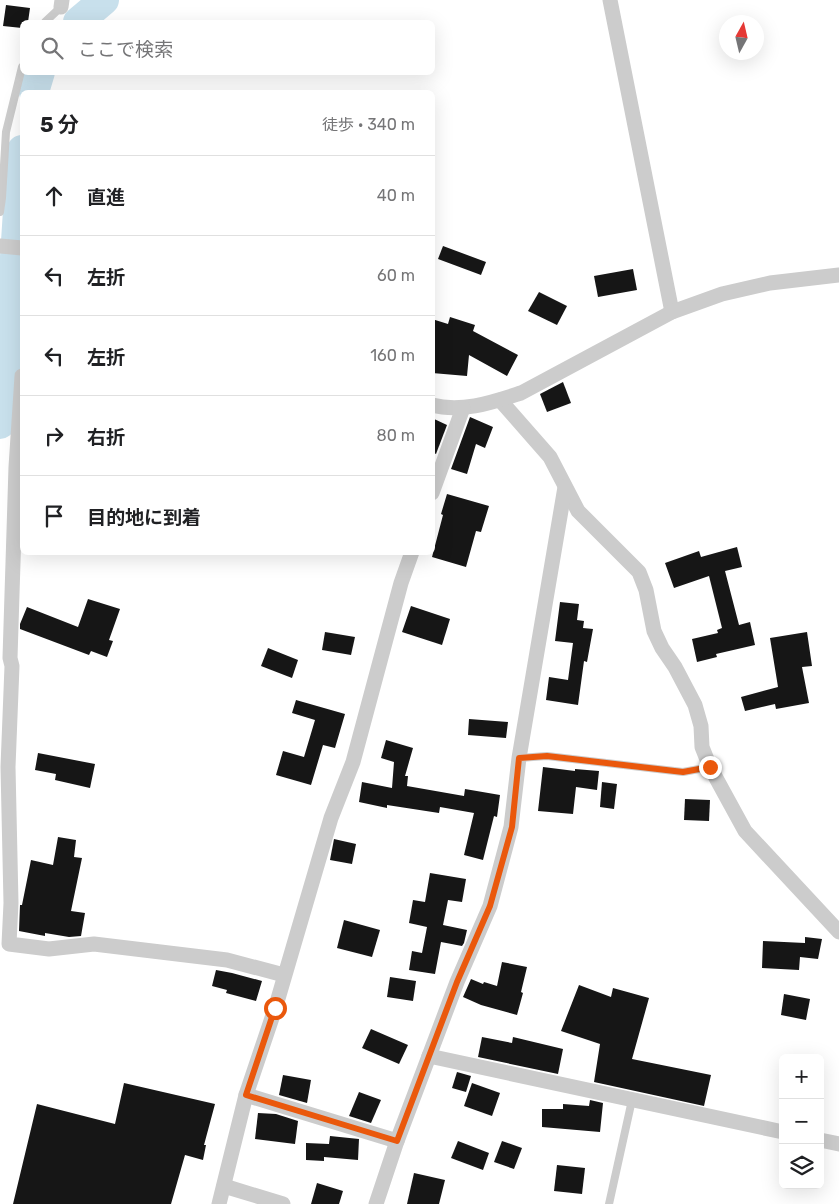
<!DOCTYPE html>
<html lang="ja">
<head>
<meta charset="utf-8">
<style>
  :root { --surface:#fff; --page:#f2f2f2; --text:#202124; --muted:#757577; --line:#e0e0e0 }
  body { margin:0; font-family:Rubik,"Noto Sans JP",sans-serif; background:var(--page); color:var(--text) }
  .controls { position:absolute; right:15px; bottom:15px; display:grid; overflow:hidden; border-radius:8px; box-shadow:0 5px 20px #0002 }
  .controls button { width:45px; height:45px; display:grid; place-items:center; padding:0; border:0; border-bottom:1px solid var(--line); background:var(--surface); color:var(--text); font:25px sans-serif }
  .compass { position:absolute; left:719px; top:15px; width:45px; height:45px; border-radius:50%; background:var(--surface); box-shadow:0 5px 20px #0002; rotate:8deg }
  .stop { position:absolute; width:15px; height:15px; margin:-11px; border:4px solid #ea580c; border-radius:50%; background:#fff }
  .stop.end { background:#ea580c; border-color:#fff; box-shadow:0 1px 5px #0008 }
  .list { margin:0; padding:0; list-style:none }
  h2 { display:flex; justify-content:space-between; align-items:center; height:65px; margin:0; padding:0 20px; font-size:21px }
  h2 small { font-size:16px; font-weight:400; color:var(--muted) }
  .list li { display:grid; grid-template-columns:32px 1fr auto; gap:15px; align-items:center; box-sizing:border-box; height:80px; padding:0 20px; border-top:1px solid var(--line) }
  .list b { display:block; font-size:19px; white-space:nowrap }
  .list em { font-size:16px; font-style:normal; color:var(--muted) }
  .icon { flex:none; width:28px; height:28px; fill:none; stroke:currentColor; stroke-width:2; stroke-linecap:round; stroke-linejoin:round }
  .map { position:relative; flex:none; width:839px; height:1204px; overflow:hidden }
  .search { position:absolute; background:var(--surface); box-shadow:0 5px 20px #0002; left:20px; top:20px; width:415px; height:55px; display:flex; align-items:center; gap:12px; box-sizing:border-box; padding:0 18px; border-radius:8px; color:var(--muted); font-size:19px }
  .panel { position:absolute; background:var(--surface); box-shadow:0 5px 20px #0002; left:20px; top:90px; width:415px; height:465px; border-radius:8px }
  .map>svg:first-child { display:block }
</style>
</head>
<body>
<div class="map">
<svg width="839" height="1204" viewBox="0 0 839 1204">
  <rect width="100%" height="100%" fill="#fff"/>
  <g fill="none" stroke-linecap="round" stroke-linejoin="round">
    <g stroke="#c8e0ec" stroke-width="30">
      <path d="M 78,22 L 104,0"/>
      <path d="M 34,92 L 40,72"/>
      <path d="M 0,424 L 9,348 L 22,150"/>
    </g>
  </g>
  <g fill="#161616">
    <path d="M 6,5 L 30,8 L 28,22 L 22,22 L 22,28 L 3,26 Z"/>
    <path d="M 443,246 L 486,262 L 481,275 L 438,259 Z"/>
    <path d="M 633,269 L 637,290 L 598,297 L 594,276 Z"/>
    <path d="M 539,292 L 567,306 L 557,325 L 528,311 Z"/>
    <path d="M 450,317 L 475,325 L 473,331 L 518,355 L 507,376 L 469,355 L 467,376 L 432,373 L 432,319 L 448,324 Z"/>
    <path d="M 563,382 L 571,403 L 547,412 L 540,394 Z"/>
    <path d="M 470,417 L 493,427 L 485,448 L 476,444 L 467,474 L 451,469 Z"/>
    <path d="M 432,418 L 447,425 L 436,454 L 432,452 Z"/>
    <path d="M 447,494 L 489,506 L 481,532 L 476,531 L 466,567 L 432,557 L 443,515 L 441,514 Z"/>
    <path d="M 737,547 L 742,567 L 725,571 L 739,625 L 750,622 L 755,645 L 716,654 L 717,657 L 697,662 L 692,639 L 718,633 L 717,630 L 722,628 L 709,576 L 674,588 L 665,563 L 699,551 L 701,557 Z"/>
    <path d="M 88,599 L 120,609 L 109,640 L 113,641 L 107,657 L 91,651 L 89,655 L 20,629 L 20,624 L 27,607 L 78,627 Z"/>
    <path d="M 560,602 L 579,604 L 577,620 L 584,621 L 583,628 L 593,629 L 587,662 L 584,661 L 578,705 L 546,700 L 549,677 L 568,680 L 573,643 L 555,641 Z"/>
    <path d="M 411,606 L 450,619 L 442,645 L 402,632 Z"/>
    <path d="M 325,632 L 355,637 L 351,655 L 322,650 Z"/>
    <path d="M 807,632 L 812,666 L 802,667 L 809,703 L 776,709 L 775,704 L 745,711 L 741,697 L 778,687 L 770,638 Z"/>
    <path d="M 268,648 L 298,660 L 292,678 L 261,666 Z"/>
    <path d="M 296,700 L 345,714 L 335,748 L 323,745 L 311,785 L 276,775 L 283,751 L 304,757 L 315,720 L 292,713 Z"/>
    <path d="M 469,719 L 508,722 L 506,738 L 468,735 Z"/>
    <path d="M 386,740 L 413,748 L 405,776 L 408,776 L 407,786 L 464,796 L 465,789 L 500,795 L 497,817 L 494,816 L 483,860 L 464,855 L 474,813 L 440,807 L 439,813 L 387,805 L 387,808 L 359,802 L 362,782 L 392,788 L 394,762 L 381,758 Z"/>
    <path d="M 38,753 L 95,764 L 90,788 L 55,780 L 56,774 L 35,770 Z"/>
    <path d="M 543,767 L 575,771 L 575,769 L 599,771 L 597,790 L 576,787 L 573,814 L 538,811 Z"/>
    <path d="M 602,782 L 617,784 L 614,809 L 600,807 Z"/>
    <path d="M 685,799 L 710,800 L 709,821 L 684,820 Z"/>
    <path d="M 58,837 L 76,840 L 74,857 L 82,858 L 71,911 L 85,913 L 81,936 L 69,937 L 45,933 L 45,936 L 19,931 L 20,905 L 22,905 L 31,860 L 53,865 Z"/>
    <path d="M 334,839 L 356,844 L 352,864 L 330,860 Z"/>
    <path d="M 430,873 L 466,879 L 462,902 L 448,900 L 443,925 L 467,930 L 464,943 L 462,946 L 441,942 L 435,974 L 409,970 L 412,951 L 422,953 L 427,927 L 409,923 L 413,900 L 425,902 Z"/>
    <path d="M 344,920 L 380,930 L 372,957 L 337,948 Z"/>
    <path d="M 805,937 L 822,939 L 818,959 L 800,957 L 799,970 L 762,968 L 763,941 L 805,943 Z"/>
    <path d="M 502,962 L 527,967 L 521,992 L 523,993 L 517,1015 L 481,1005 L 463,997 L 471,979 L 483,984 L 484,982 L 497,986 Z"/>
    <path d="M 216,970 L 232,973 L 262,981 L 256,1001 L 226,993 L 227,990 L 212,986 Z"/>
    <path d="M 390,977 L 416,981 L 413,1001 L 387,997 Z"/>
    <path d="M 579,985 L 611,997 L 613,988 L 649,998 L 632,1059 L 711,1075 L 704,1106 L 594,1082 L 600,1044 L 561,1031 Z"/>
    <path d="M 784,994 L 810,999 L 806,1020 L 781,1015 Z"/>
    <path d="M 371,1029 L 408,1045 L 399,1064 L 362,1048 Z"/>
    <path d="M 482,1037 L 512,1043 L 513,1037 L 563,1049 L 558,1074 L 478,1057 Z"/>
    <path d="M 457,1072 L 471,1076 L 466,1092 L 452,1088 Z"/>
    <path d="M 283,1075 L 311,1080 L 307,1103 L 279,1095 Z"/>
    <path d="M 124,1083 L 215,1104 L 204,1145 L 206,1145 L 203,1160 L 185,1155 L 171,1204 L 13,1204 L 37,1104 L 115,1124 Z"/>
    <path d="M 472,1083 L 500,1093 L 492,1116 L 464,1106 Z"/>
    <path d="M 359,1092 L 381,1100 L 371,1123 L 349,1116 Z"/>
    <path d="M 590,1100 L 603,1103 L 600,1132 L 542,1127 L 542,1109 L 563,1109 L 563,1104 L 589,1106 Z"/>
    <path d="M 258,1113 L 276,1114 L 298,1121 L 295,1144 L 255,1139 Z"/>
    <path d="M 330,1136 L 359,1139 L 358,1160 L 324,1157 L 324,1161 L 306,1160 L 306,1143 L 329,1144 Z"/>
    <path d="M 458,1141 L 489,1153 L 483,1170 L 451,1158 Z"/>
    <path d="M 502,1141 L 522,1148 L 514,1169 L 494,1162 Z"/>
    <path d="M 557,1165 L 585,1168 L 582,1194 L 554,1191 Z"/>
    <path d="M 414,1173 L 445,1180 L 439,1204 L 407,1204 Z"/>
    <path d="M 317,1183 L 343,1191 L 339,1204 L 311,1204 Z"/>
  </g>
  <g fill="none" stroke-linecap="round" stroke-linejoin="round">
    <g stroke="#ccc" stroke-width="8">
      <path d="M 45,22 L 61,7"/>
      <path d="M 0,212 L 2,198 L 6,132 L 22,67"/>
      <path d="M 519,758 L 547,756 L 683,772 L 710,767"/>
      <path d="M 609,1204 L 632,1100"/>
    </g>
    <g stroke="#ccc" stroke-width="15">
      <path d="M 610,0 L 672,312"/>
      <path d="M 61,7 L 62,0"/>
      <path d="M 0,246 L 22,248"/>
      <path d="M 22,376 L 16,467 L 10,658 L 12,666 L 8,767 L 11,903 L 9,944 L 49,949 L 94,944 L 227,960 L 284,975"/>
      <path d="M 500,400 L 550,457 L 578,511 L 639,572 L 646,590 L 654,631 L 662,648 L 675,667 L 695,705 L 701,726 L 702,747 L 710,767 L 745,831 L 839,932"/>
      <path d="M 432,405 C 462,413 493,402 521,393 L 672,312 L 722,294 L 770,283 L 839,275"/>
      <path d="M 432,493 L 463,408"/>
      <path d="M 429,1056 L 783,1132"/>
      <path d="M 246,1095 L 397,1141"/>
      <path d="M 820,1140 L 839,1144"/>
      <path d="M 224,1186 L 283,1204"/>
      <path d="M 219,1204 L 246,1095 L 275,1009 L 331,818 L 353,762 L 401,583 L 412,552"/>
      <path d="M 376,1204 L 397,1141 L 457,982 L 490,906 L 511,827 L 519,758 L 565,487"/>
    </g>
  </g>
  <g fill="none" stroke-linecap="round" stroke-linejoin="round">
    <path stroke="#ea580c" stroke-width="6" d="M 275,1008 L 246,1095 L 397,1141 L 457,982 L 490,906 L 512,827 L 519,758 L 547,756 L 683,772 L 710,767"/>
  </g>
</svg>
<div class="controls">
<button>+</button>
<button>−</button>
<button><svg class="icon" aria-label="layers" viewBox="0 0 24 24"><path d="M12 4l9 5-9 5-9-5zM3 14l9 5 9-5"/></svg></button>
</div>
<svg class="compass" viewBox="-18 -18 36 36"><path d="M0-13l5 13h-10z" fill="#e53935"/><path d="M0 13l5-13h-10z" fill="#757577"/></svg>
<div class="stop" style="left:275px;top:1008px"></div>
<div class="stop end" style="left:710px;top:767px"></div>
<div class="search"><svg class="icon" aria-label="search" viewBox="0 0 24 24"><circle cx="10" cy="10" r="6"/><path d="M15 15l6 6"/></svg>ここで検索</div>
<section class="panel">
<h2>5 分<small>徒歩 · 340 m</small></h2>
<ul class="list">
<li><svg class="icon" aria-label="ahead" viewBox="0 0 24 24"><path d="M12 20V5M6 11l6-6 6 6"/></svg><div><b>直進</b></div><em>40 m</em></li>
<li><svg class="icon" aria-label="left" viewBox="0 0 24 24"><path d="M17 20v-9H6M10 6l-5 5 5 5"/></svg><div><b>左折</b></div><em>60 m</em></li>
<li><svg class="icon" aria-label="left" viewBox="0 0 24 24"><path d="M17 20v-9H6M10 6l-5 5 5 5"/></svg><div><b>左折</b></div><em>160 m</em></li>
<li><svg class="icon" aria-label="right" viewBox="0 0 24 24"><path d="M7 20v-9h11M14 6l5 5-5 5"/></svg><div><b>右折</b></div><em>80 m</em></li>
<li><svg class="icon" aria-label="arrive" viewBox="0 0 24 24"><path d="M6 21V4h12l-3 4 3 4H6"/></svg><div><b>目的地に到着</b></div></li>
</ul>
</section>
</div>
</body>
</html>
